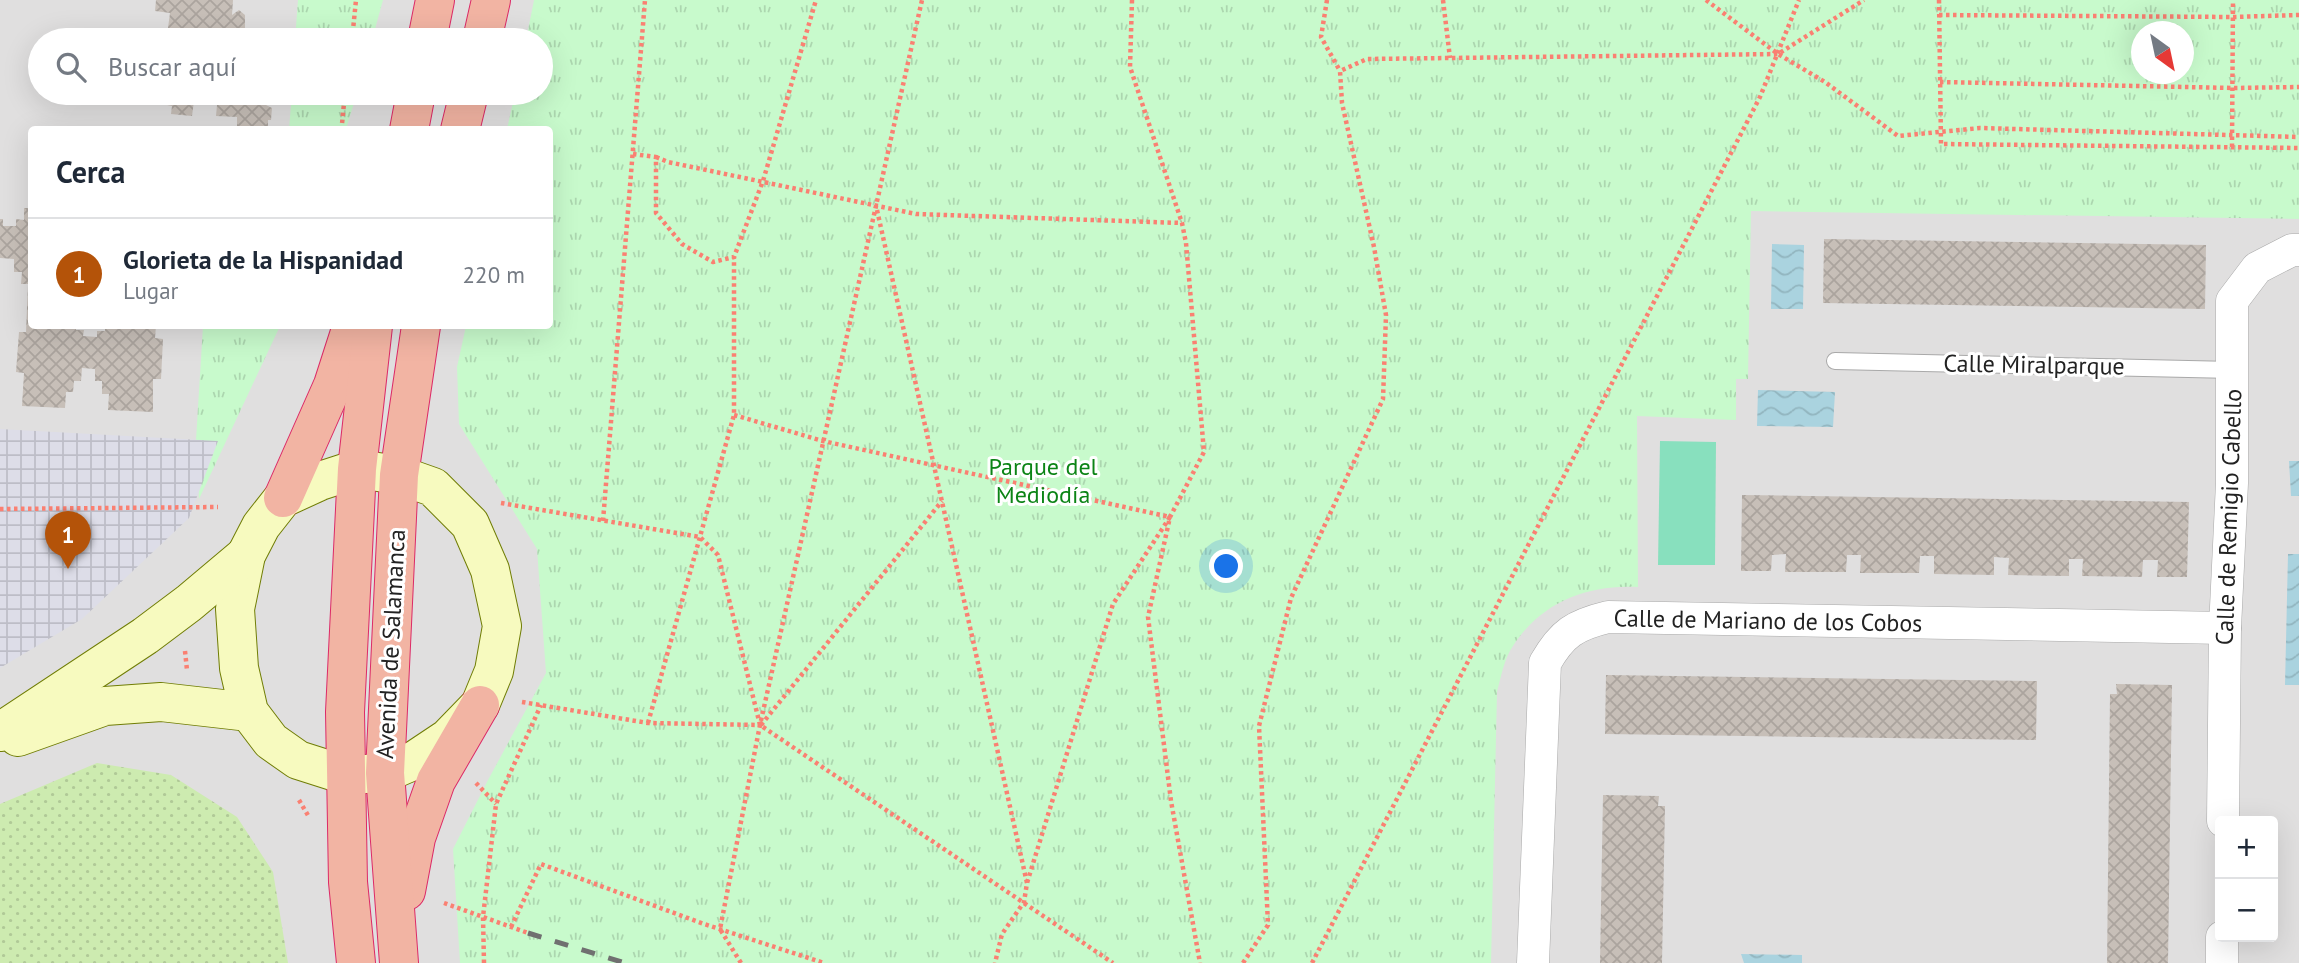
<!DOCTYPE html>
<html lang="es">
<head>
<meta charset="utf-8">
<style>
  :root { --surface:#fff; --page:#f6f6f7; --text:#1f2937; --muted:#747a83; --line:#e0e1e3; --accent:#b45309 }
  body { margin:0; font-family:"PT Sans",sans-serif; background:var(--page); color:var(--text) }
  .controls { position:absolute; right:21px; bottom:21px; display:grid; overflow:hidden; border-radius:7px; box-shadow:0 7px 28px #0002 }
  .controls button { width:63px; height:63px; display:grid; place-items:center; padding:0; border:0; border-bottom:2px solid var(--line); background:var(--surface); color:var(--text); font:35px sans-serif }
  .compass { position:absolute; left:2131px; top:21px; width:63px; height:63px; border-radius:50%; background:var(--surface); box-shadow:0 7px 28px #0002; rotate:147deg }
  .you { position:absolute; left:1227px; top:567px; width:24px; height:24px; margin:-18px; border:5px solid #fff; border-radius:50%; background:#1a73e8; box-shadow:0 0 0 10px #1a73e833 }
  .badge { display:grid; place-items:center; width:46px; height:46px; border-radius:50%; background:var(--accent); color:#fff; font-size:23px; font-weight:700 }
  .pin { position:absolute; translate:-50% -58px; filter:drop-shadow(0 2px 4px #0008) }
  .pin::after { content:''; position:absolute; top:37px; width:24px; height:21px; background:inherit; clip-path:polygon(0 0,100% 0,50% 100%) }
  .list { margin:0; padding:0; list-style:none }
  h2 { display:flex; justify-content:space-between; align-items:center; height:91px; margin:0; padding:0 28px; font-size:30px }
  h2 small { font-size:23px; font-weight:400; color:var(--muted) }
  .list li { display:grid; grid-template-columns:46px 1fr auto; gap:21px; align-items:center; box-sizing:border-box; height:112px; padding:0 28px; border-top:2px solid var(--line) }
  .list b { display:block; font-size:26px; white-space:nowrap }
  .list p { margin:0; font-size:23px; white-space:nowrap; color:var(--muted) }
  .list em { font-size:23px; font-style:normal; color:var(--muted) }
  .icon { flex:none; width:38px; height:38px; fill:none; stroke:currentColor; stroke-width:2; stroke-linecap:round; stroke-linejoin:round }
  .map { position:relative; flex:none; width:2299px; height:963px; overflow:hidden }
  .search { position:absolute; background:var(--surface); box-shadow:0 7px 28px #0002; left:28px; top:28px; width:525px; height:77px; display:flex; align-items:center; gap:18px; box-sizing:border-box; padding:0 24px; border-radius:38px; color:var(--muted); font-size:26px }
  .panel { position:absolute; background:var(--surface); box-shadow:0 7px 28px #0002; left:28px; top:126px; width:525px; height:203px; border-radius:7px }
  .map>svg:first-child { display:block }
</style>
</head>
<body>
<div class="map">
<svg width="2299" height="963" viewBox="0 0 2299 963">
  <defs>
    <pattern id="grass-dots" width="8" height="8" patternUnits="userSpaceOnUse" patternTransform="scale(1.75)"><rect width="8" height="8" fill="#cdebb0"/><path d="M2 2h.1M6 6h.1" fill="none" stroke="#b0c997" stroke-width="1.8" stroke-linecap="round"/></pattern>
    <pattern id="park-tufts" width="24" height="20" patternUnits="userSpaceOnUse" patternTransform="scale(1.75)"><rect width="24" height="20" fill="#c8facc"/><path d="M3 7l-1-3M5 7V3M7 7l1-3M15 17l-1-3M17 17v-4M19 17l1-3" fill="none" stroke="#acd6af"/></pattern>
    <pattern id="plaza-grid" width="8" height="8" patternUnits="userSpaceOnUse" patternTransform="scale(1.75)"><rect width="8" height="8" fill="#dddde8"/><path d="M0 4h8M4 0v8" fill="none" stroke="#bdbdc7"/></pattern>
    <pattern id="water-waves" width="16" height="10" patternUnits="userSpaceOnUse" patternTransform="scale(1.75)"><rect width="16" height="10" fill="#aad3df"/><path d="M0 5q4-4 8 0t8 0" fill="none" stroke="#92b5bf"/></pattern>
    <pattern id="building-cross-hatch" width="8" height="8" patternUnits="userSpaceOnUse" patternTransform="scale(1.75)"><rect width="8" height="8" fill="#c7bfb8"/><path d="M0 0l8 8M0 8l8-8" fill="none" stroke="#aba49e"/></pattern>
  </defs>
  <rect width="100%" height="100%" fill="#f2efe9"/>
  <path fill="#e0dfdf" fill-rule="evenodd" d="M 0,0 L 2299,0 L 2299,963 L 0,963 ZM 2142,32 L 2184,32 L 2184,74 L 2142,74 ZM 40,40 L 541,40 L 541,93 L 40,93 ZM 32,130 L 550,130 L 550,326 L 32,326 ZM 2220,821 L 2273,821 L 2273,937 L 2220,937 Z"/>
  <path fill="url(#grass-dots)" d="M 97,763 L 171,775 L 237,817 L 273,872 L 288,963 L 0,963 L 0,804 Z"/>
  <g fill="url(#park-tufts)" fill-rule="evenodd">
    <path d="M 298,0 L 383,0 L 372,40 L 295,40 Z"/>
    <path d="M 534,0 L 2299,0 L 2299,219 L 1751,211 L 1748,379 L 1736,379 L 1736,420 L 1637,416 L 1638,587 C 1588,584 1541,602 1513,646 C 1504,659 1501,677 1497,692 L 1491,963 L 460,963 L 453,849 L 488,780 L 546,673 L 537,549 L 459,424 L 457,367 L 466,326 L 550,326 L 550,130 L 507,129 L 515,93 L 541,93 L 541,40 L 526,40 ZM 2142,32 L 2184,32 L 2184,74 L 2142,74 Z"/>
    <path d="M 292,93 L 357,93 L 346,129 L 289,129 Z"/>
    <path d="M 203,326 L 280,326 L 199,499 L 196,440 Z"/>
  </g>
  <path fill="#88e0be" d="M 1660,441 L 1716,442 L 1715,565 L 1658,565 Z"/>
  <path fill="url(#plaza-grid)" d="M 0,429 L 218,441 L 189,518 L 82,619 L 0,668 Z"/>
  <g fill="url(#water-waves)">
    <path d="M 1772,244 L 1804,245 L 1803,309 L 1771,309 Z"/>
    <path d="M 1758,390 L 1835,392 L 1833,427 L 1757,426 Z"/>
    <path d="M 2289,461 L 2299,461 L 2299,496 L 2291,496 Z"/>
    <path d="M 2288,554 L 2299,554 L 2299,685 L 2285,685 Z"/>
    <path d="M 1741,954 L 1802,955 L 1802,963 L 1744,963 Z"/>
  </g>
  <g fill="url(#building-cross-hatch)">
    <path d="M 156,0 L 233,0 L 232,15 L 239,10 L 245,15 L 245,32 L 240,36 L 248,38 L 248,40 L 177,40 L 177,37 L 167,35 L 170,13 L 155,11 Z"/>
    <path d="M 160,93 L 267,93 L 266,105 L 272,108 L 271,120 L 268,120 L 268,129 L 237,130 L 237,117 L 216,116 L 217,105 L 194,101 L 192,116 L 171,114 L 172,106 L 162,104 Z"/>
    <path d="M 24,208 L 32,208 L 32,326 L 76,326 L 76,330 L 84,330 L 83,336 L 97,337 L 97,331 L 105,331 L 105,326 L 156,326 L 155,338 L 163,339 L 161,379 L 153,379 L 153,412 L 108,410 L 109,394 L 102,394 L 102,381 L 95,381 L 95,369 L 82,368 L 81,381 L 74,381 L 73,392 L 66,392 L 65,408 L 22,406 L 24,373 L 16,372 L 19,332 L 26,332 L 28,284 L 21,284 L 22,272 L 14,272 L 14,259 L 0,258 L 0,219 L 3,219 L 3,226 L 16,226 L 16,219 L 24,220 Z"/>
    <path d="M 1824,239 L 2206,245 L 2205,309 L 1823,303 Z"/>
    <path d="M 1742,495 L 2189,502 L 2187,577 L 2157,577 L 2158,560 L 2143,560 L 2142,577 L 2082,576 L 2083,559 L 2069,559 L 2069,576 L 2008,575 L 2009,558 L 1994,557 L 1994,575 L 1934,574 L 1934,556 L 1920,556 L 1919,573 L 1860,573 L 1861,555 L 1847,555 L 1846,572 L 1785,572 L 1786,554 L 1772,555 L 1771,571 L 1741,571 Z"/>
    <path d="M 1606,675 L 2037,681 L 2036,740 L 1605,734 Z"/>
    <path d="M 2116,684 L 2172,685 L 2168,963 L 2107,963 L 2110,694 L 2117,694 Z"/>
    <path d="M 1603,795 L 1659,796 L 1658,806 L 1665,806 L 1662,963 L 1600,963 Z"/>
  </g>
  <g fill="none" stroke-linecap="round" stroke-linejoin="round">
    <defs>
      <path id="service" d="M 1835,361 L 2233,370"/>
      <g id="minor">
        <path d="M 2223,821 L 2225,628 L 2232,483 L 2232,301 L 2257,268 L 2292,250 L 2299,250"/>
        <path d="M 1533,963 L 1545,663 C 1562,633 1575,625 1608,617 L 2225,628"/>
        <path d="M 2222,963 L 2222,937"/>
      </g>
      <g id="secondary">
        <path d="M 357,469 L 399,475 L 433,487 L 470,524 L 490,570 L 502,626 L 494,671 L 480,705 L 448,738 L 415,760 L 385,773 L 345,775 L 298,760 L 271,741 L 249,712 L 239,668 L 235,609 L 246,555 L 261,526 L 283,498 L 320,481 Z"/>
        <path d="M 0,732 L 145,636 L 189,603 L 246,555"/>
        <path d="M 18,737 L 105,706 L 161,702 L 249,712"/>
      </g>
      <g id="trunk">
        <path d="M 427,40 L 435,0"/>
        <path d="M 482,40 L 491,0"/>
        <path d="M 409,130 L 416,93"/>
        <path d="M 460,130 L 469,93"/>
        <path d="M 283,498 L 333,385 L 352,326"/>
        <path d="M 406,891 L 416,838 L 436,781 L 480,705"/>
        <path d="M 356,963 L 348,882 L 345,712 L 357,469 L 373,326"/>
        <path d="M 399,963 L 385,773 L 399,475 L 421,326"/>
      </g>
    </defs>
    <use href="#service" stroke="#a9a9a9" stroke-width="18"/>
    <use href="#minor" stroke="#a9a9a9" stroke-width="33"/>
    <use href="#secondary" stroke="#707d05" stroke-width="40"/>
    <use href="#trunk" stroke="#dc2a67" stroke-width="40"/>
    <g stroke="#fa8072" stroke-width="4.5" stroke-dasharray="3.5 3.5" stroke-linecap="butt">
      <path d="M 1132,0 L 1130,67 L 1182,223 L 1186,243 L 1204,452 L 1170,517 L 1148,617 L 1171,801 L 1200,963"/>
      <path d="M 1327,0 L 1321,37 L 1340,71"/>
      <path d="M 1443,0 L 1450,58"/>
      <path d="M 1706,0 L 1778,54 L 1825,82 L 1898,136 L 1980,128 L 2299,137"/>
      <path d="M 1939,0 L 1941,144 L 2299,148"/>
      <path d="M 1939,15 L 2233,17 L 2299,15"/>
      <path d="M 352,40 L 356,0"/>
      <path d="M 1940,82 L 2234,88 L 2299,87"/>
      <path d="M 343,130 L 342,124 L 345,93"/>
      <path d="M 2232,147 L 2233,0"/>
      <path d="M 633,154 L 656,157 L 656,213 L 682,244 L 713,262 L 734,257 L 763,181 L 816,0"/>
      <path d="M 656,157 L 668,162 L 916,214 L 1182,223"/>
      <path d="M 877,210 L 1027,883 L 1024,902 L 1002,934 L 995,963"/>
      <path d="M 734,415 L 823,441 L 1170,517 L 1113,604 L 1027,883"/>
      <path d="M 501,503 L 700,537 L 718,555 L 760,725 L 1113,963"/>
      <path d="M 0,509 L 218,507"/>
      <path d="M 603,521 L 645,0"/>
      <path d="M 185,651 L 187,670"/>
      <path d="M 522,702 L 648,723 L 760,725"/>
      <path d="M 648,723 L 734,415 L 734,257"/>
      <path d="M 761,725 L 942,501"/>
      <path d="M 476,783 L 496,804"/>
      <path d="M 299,800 L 309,817"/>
      <path d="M 444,903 L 528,933"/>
      <path d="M 511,927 L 541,864 L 704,924 L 824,963"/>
      <path d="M 484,963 L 483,917 L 496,804 L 541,705"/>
      <path d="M 741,963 L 720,929 L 760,725 L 922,0"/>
      <path d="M 1243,963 L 1268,925 L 1259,726 L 1291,598 L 1383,399 L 1386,315 L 1374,247 L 1342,103 L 1340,71 L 1367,59 L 1778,54 L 1864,0"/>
      <path d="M 1312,963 L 1760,97 L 1799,0"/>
    </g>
    <use href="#service" stroke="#fff" stroke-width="16"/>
    <use href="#minor" stroke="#fff" stroke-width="32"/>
    <use href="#secondary" stroke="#f7fabf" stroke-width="38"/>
    <use href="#trunk" stroke="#f2b4a3" stroke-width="38"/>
    <path stroke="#707070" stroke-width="5" stroke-dasharray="14 14" stroke-linecap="butt" d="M 528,933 L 625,963"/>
  </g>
  <g text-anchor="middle" stroke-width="6" stroke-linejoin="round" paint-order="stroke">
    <g font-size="24" fill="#222" stroke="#fff">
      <text transform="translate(2034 365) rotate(1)" y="8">Calle Miralparque</text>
      <text transform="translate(2229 517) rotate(-88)" y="8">Calle de Remigio Cabello</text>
      <text transform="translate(1768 621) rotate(1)" y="8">Calle de Mariano de los Cobos</text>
      <text transform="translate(391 644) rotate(-87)" y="8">Avenida de Salamanca</text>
    </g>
    <g font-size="24" fill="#0c8416" stroke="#fff">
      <text x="1043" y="475">Parque del<tspan x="1043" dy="28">Mediodía</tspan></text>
    </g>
  </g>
</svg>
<div class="controls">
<button>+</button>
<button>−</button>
</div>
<svg class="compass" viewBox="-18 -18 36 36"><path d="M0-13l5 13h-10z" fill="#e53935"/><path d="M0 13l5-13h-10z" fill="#747a83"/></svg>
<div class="you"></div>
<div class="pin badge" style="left:68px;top:569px">1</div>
<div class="search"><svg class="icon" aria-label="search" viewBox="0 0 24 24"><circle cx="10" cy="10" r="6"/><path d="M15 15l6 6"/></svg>Buscar aquí</div>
<section class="panel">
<h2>Cerca<small></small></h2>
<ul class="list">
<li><span class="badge">1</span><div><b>Glorieta de la Hispanidad</b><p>Lugar</p></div><em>220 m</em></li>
</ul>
</section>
</div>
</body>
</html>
